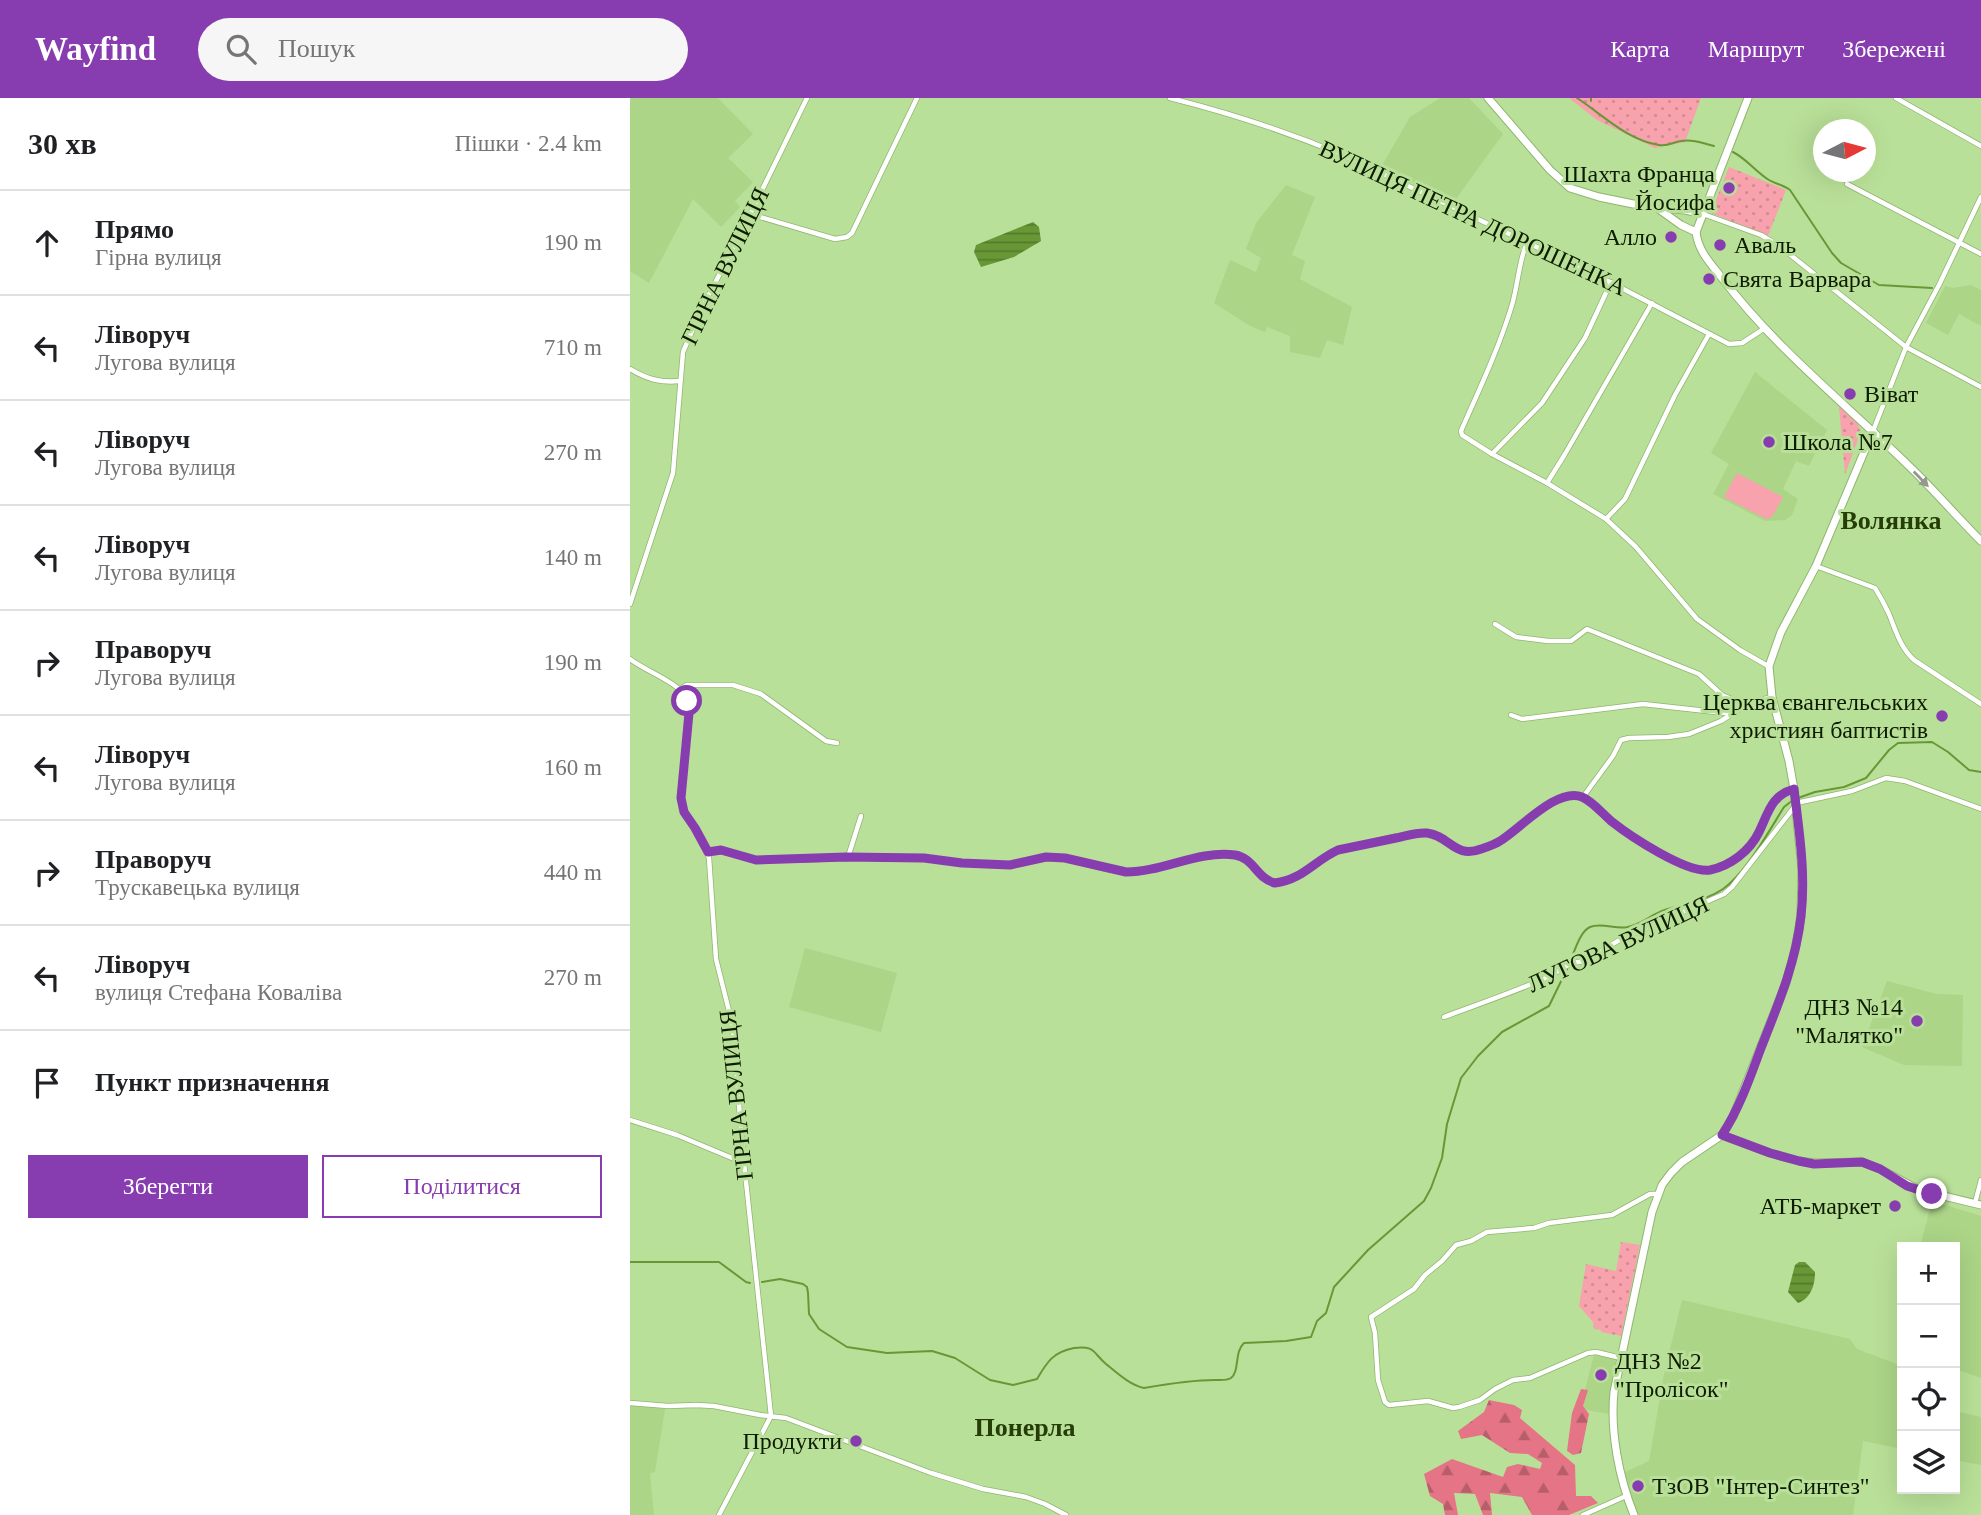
<!DOCTYPE html>
<html lang="uk">
<head>
<meta charset="utf-8">
<style>
  :root { --surface:#fff; --page:#f6f6f6; --text:#202124; --muted:#757577; --line:#e0e0e0; --accent:#873daf }
  body { margin:0; font-family:"Times New Roman",serif; background:var(--page); color:var(--text) }
  .controls { position:absolute; right:21px; bottom:21px; display:grid; overflow:hidden; border-radius:0px; box-shadow:0 7px 28px #0002 }
  .controls button { width:63px; height:63px; display:grid; place-items:center; padding:0; border:0; border-bottom:2px solid var(--line); background:var(--surface); color:var(--text); font:35px sans-serif }
  .compass { position:absolute; left:1183px; top:21px; width:63px; height:63px; border-radius:50%; background:var(--surface); box-shadow:0 7px 28px #0002; rotate:84deg }
  .stop { position:absolute; width:21px; height:21px; margin:-16px; border:5px solid #873daf; border-radius:50%; background:#fff }
  .stop.end { background:#873daf; border-color:#fff; box-shadow:0 2px 7px #0008 }
  .list { margin:0; padding:0; list-style:none }
  h2 { display:flex; justify-content:space-between; align-items:center; height:91px; margin:0; padding:0 28px; font-size:30px }
  h2 small { font-size:23px; font-weight:400; color:var(--muted) }
  .list li { display:grid; grid-template-columns:46px 1fr auto; gap:21px; align-items:center; box-sizing:border-box; height:105px; padding:0 28px; border-top:2px solid var(--line) }
  .list b { display:block; font-size:26px; white-space:nowrap }
  .list p { margin:0; font-size:23px; white-space:nowrap; color:var(--muted) }
  .list em { font-size:23px; font-style:normal; color:var(--muted) }
  .actions { display:flex; gap:14px; padding:21px 28px }
  .actions a { flex:1; padding:16px 0; border:2px solid var(--accent); border-radius:0px; text-align:center; font-size:24px; color:var(--accent) }
  .actions .main { background:var(--accent); color:#fff }
  .icon { flex:none; width:38px; height:38px; fill:none; stroke:currentColor; stroke-width:2; stroke-linecap:round; stroke-linejoin:round }
  .map { position:relative; flex:none; width:1351px; height:1417px; overflow:hidden }
  header { display:flex; align-items:center; gap:42px; box-sizing:border-box; height:98px; padding:0 35px; background:var(--accent); color:#fff }
  header strong { font-size:33px }
  nav { display:flex; gap:38px; margin-inline-start:auto; font-size:24px }
  .search { width:490px; height:63px; background:var(--page); display:flex; align-items:center; gap:18px; box-sizing:border-box; padding:0 24px; border-radius:38px; color:var(--muted); font-size:26px }
  main { display:flex }
  aside { flex:1; background:var(--surface) }
  .map>svg:first-child { display:block }
</style>
</head>
<body>
<header>
<strong>Wayfind</strong>
<div class="search"><svg class="icon" aria-label="search" viewBox="0 0 24 24"><circle cx="10" cy="10" r="6"/><path d="M15 15l6 6"/></svg>Пошук</div>
<nav><a>Карта</a><a>Маршрут</a><a>Збережені</a></nav>
</header>
<main>
<aside>
<h2>30 хв<small>Пішки · 2.4 km</small></h2>
<ul class="list">
<li><svg class="icon" aria-label="ahead" viewBox="0 0 24 24"><path d="M12 20V5M6 11l6-6 6 6"/></svg><div><b>Прямо</b><p>Гірна вулиця</p></div><em>190 m</em></li>
<li><svg class="icon" aria-label="left" viewBox="0 0 24 24"><path d="M17 20v-9H6M10 6l-5 5 5 5"/></svg><div><b>Ліворуч</b><p>Лугова вулиця</p></div><em>710 m</em></li>
<li><svg class="icon" aria-label="left" viewBox="0 0 24 24"><path d="M17 20v-9H6M10 6l-5 5 5 5"/></svg><div><b>Ліворуч</b><p>Лугова вулиця</p></div><em>270 m</em></li>
<li><svg class="icon" aria-label="left" viewBox="0 0 24 24"><path d="M17 20v-9H6M10 6l-5 5 5 5"/></svg><div><b>Ліворуч</b><p>Лугова вулиця</p></div><em>140 m</em></li>
<li><svg class="icon" aria-label="right" viewBox="0 0 24 24"><path d="M7 20v-9h11M14 6l5 5-5 5"/></svg><div><b>Праворуч</b><p>Лугова вулиця</p></div><em>190 m</em></li>
<li><svg class="icon" aria-label="left" viewBox="0 0 24 24"><path d="M17 20v-9H6M10 6l-5 5 5 5"/></svg><div><b>Ліворуч</b><p>Лугова вулиця</p></div><em>160 m</em></li>
<li><svg class="icon" aria-label="right" viewBox="0 0 24 24"><path d="M7 20v-9h11M14 6l5 5-5 5"/></svg><div><b>Праворуч</b><p>Трускавецька вулиця</p></div><em>440 m</em></li>
<li><svg class="icon" aria-label="left" viewBox="0 0 24 24"><path d="M17 20v-9H6M10 6l-5 5 5 5"/></svg><div><b>Ліворуч</b><p>вулиця Стефана Коваліва</p></div><em>270 m</em></li>
<li><svg class="icon" aria-label="arrive" viewBox="0 0 24 24"><path d="M6 21V4h12l-3 4 3 4H6"/></svg><div><b>Пункт призначення</b></div></li>
</ul>
<div class="actions"><a class="main">Зберегти</a><a>Поділитися</a></div>
</aside>
<div class="map">
<svg width="1351" height="1417" viewBox="0 0 1351 1417">
  <defs>
    <pattern id="grass-dots" width="8" height="8" patternUnits="userSpaceOnUse" patternTransform="scale(1.75)"><rect width="8" height="8" fill="#f7a2ac"/><path d="M2 2h.1M6 6h.1" fill="none" stroke="#d38b92" stroke-width="1.8" stroke-linecap="round"/></pattern>
    <pattern id="forest-firs" width="22" height="20" patternUnits="userSpaceOnUse" patternTransform="scale(1.75)"><rect width="22" height="20" fill="#e47486"/><path d="M5 1l3.5 6h-7zM16 11l3.5 6h-7z" fill="#b75e6b"/></pattern>
    <pattern id="water-rules" width="6" height="5" patternUnits="userSpaceOnUse" patternTransform="scale(1.75)"><rect width="6" height="5" fill="#689836"/><path d="M0 2.5h6" fill="none" stroke="#547b2b"/></pattern>
  </defs>
  <rect width="100%" height="100%" fill="#b9e098"/>
  <g fill="#acd587">
    <path d="M 0,0 L 88,0 L 123,36 L 98,60 L 123,84 L 105,103 L 110,109 L 91,129 L 63,101 L 19,185 L 0,173 Z"/>
    <path d="M 810,0 L 839,0 L 873,36 L 823,105 L 751,69 L 780,19 Z"/>
    <path d="M 656,87 L 685,99 L 662,157 L 675,163 L 670,181 L 722,209 L 713,247 L 697,242 L 690,260 L 660,254 L 660,238 L 637,229 L 635,234 L 620,228 L 584,205 L 600,162 L 626,174 L 631,160 L 616,151 L 626,125 Z"/>
    <path d="M 1341,187 L 1351,192 L 1351,228 L 1329,216 L 1318,237 L 1296,225 L 1315,188 L 1323,190 Z"/>
    <path d="M 1125,274 L 1197,332 L 1179,368 L 1166,363 L 1153,391 L 1168,401 L 1162,417 L 1155,422 L 1135,423 L 1083,396 L 1099,366 L 1081,355 Z"/>
    <path d="M 175,850 L 267,875 L 251,934 L 159,909 Z"/>
    <path d="M 1257,883 L 1307,896 L 1333,897 L 1332,968 L 1274,967 L 1232,949 Z"/>
    <path d="M 1302,1103 L 1351,1118 L 1351,1280 L 1325,1271 L 1325,1149 L 1290,1149 Z"/>
    <path d="M 1052,1202 L 1220,1241 L 1227,1251 L 1272,1268 L 1272,1351 L 1233,1343 L 1223,1417 L 1008,1417 L 993,1375 L 1019,1363 L 1034,1276 Z"/>
    <path d="M 964,1257 L 986,1261 L 979,1316 L 950,1311 Z"/>
    <path d="M 0,1307 L 35,1311 L 25,1374 L 20,1375 L 24,1417 L 0,1417 Z"/>
    <path d="M 1325,1313 L 1351,1319 L 1351,1367 L 1325,1362 Z"/>
  </g>
  <g fill="url(#grass-dots)">
    <path d="M 939,0 L 1071,0 L 1055,44 L 1025,50 L 967,22 Z"/>
    <path d="M 1099,69 L 1156,92 L 1138,138 L 1081,115 Z"/>
    <path d="M 1209,308 L 1227,325 L 1231,334 L 1215,376 Z"/>
    <path d="M 991,1144 L 1010,1147 L 991,1238 L 971,1234 L 971,1232 L 964,1231 L 963,1224 L 949,1208 L 956,1166 L 986,1173 Z"/>
  </g>
  <g fill="url(#forest-firs)">
    <path d="M 951,1291 L 958,1292 L 953,1308 L 959,1316 L 951,1355 L 943,1357 L 937,1353 L 942,1315 Z"/>
    <path d="M 859,1302 L 884,1307 L 892,1312 L 890,1320 L 945,1367 L 946,1398 L 961,1398 L 968,1405 L 939,1417 L 902,1417 L 892,1399 L 860,1395 L 862,1417 L 853,1417 L 845,1396 L 824,1395 L 828,1417 L 815,1417 L 813,1406 L 800,1398 L 794,1376 L 822,1361 L 873,1379 L 877,1369 L 888,1366 L 910,1371 L 912,1365 L 898,1356 L 880,1355 L 852,1337 L 831,1341 L 828,1333 L 854,1314 Z"/>
  </g>
  <path fill="#f7a2ac" d="M 1107,375 L 1153,399 L 1142,419 L 1136,421 L 1094,399 Z"/>
  <g fill="url(#water-rules)">
    <path d="M 403,124 L 409,129 L 411,143 L 384,159 L 351,169 L 344,154 L 346,147 Z"/>
    <path d="M 1169,1164 L 1175,1164 L 1185,1174 C 1185,1187 1181,1200 1168,1205 L 1158,1194 L 1165,1167 Z"/>
  </g>
  <g fill="none" stroke-linecap="round" stroke-linejoin="round">
    <g stroke="#689836" stroke-width="2">
      <path d="M 947,0 C 973,17 997,42 1029,47 C 1037,49 1043,44 1051,43 C 1062,41 1073,45 1084,48"/>
      <path d="M 961,3 L 961,0"/>
      <path d="M 1103,54 C 1118,62 1126,74 1139,82 C 1146,86 1153,87 1160,92 L 1202,155 L 1211,165 L 1249,187 L 1302,190"/>
      <path d="M 1168,700 L 1185,694 L 1214,689 L 1236,680 L 1259,652 L 1268,645 L 1302,644 L 1318,654 L 1339,672 L 1351,674"/>
      <path d="M 939,866 C 944,856 949,834 960,829 C 972,824 986,832 998,829 C 1011,826 1020,818 1032,813 C 1053,805 1074,804 1093,791 C 1116,775 1139,733 1154,709 L 1163,702"/>
      <path d="M 0,1164 L 89,1164 L 116,1184 L 120,1185"/>
      <path d="M 132,1184 L 150,1181 L 173,1186 L 177,1189 L 178,1195 L 179,1216 L 189,1231 L 217,1249 L 257,1255 L 302,1253 L 325,1260 L 360,1282 L 383,1287 L 407,1281 C 417,1264 423,1254 444,1250 C 465,1247 463,1255 476,1266 C 487,1275 500,1287 514,1290 C 537,1286 561,1282 585,1282 C 590,1282 596,1283 601,1280 C 610,1273 604,1254 614,1245 L 656,1243 L 681,1239 L 687,1223 L 696,1215 L 704,1189 L 738,1152 L 794,1103 L 801,1090 L 812,1060 L 817,1026 L 831,980 L 848,958 L 872,934 L 919,908 L 937,871"/>
    </g>
    <defs>
      <g id="street">
        <path d="M 540,0 C 600,15 658,34 715,58 L 974,181 L 1099,246 L 1112,245 L 1135,230"/>
        <path d="M 1266,0 L 1351,48"/>
        <path d="M 1217,86 L 1351,156"/>
        <path d="M 120,116 L 205,141 L 217,139 L 222,135 L 287,0"/>
        <path d="M 1073,116 L 1131,137 L 1148,147 L 1276,249 L 1351,289"/>
        <path d="M 897,144 C 889,163 888,186 882,207 C 869,250 849,292 831,333 L 832,337 L 862,356 L 917,385 L 976,421 L 1006,449 L 1067,521 L 1110,552 L 1138,568"/>
        <path d="M 0,271 C 17,281 30,285 50,283"/>
        <path d="M 1243,333 L 1276,249 L 1309,187 L 1351,99"/>
        <path d="M 862,356 L 912,305 L 955,240 L 981,184"/>
        <path d="M 917,385 L 935,356 L 1022,205"/>
        <path d="M 976,421 L 995,401 L 1045,297 L 1079,236"/>
        <path d="M 1186,468 L 1245,490 C 1250,498 1255,507 1259,516 C 1266,533 1270,549 1284,562 L 1351,606"/>
        <path d="M 0,506 L 43,375 L 53,254 L 72,210 L 111,135 L 177,0"/>
        <path d="M 865,526 L 886,539 L 918,543 L 941,543 L 957,531 L 1069,576 L 1092,597 L 1116,607"/>
        <path d="M 0,561 C 14,572 42,582 52,594 C 57,600 58,608 59,615 L 51,700 L 54,714 L 74,746 L 79,760 L 86,861 L 102,925 L 114,1065 L 141,1318 L 89,1417"/>
        <path d="M 49,592 L 57,587 L 103,587 L 131,596 L 196,643 L 207,645"/>
        <path d="M 881,617 L 892,621 L 1013,606 L 1104,616"/>
        <path d="M 953,699 L 983,658 L 991,642 L 999,640 L 1038,639 L 1059,636 L 1091,623 L 1119,605 L 1142,599"/>
        <path d="M 1166,705 L 1222,693 L 1256,680 L 1275,683 L 1351,711"/>
        <path d="M 78,754 C 99,751 110,761 129,762 C 184,763 239,757 294,760 C 322,762 350,768 378,767 C 395,767 409,759 425,760 C 451,761 477,775 503,774 C 536,772 575,750 608,758 C 625,762 628,781 645,785 C 672,781 684,763 708,753 C 730,747 783,731 803,736 C 823,742 827,760 851,751 C 857,749 864,747 870,743 C 890,731 927,689 952,699 C 961,702 973,716 981,723 C 1000,737 1057,776 1080,772 C 1100,768 1120,753 1129,734 C 1139,716 1141,697 1164,691"/>
        <path d="M 218,759 L 231,718"/>
        <path d="M 814,919 C 849,906 884,894 918,879 C 929,874 941,862 953,864 L 991,841 L 1094,796 L 1102,789 L 1165,708"/>
        <path d="M 0,1022 L 47,1037 L 114,1065"/>
        <path d="M 1345,1105 L 1351,1082"/>
        <path d="M 991,1260 L 966,1254 L 958,1255 L 900,1280 L 883,1282 L 865,1291 L 850,1302 L 829,1309 L 823,1310 L 798,1303 L 759,1307 L 755,1304 L 748,1282 L 745,1235 L 741,1219 L 784,1191 L 795,1177 L 812,1163 L 826,1147 L 841,1143 L 857,1134 L 904,1130 L 919,1125 L 982,1117 L 1020,1096 L 1028,1096"/>
        <path d="M 0,1305 L 38,1308 L 66,1307 L 84,1308 L 130,1317 L 156,1320 L 301,1375 L 353,1391 L 396,1399 L 415,1406 L 436,1417"/>
        <path d="M 953,1417 L 996,1398"/>
      </g>
      <g id="secondary">
        <path d="M 858,0 L 920,72 L 940,90 L 969,99 L 1018,109 L 1055,112 L 1073,116"/>
        <path d="M 1030,112 L 1051,127 L 1066,134"/>
        <path d="M 1066,134 C 1068,153 1081,166 1092,180 C 1146,251 1217,307 1280,369 C 1305,393 1327,419 1351,443"/>
        <path d="M 1066,134 L 1118,0"/>
        <path d="M 1092,1037 L 1140,1055 L 1169,1063 L 1184,1065 L 1232,1064 L 1250,1071 L 1289,1092 L 1351,1107"/>
        <path d="M 1004,1417 C 989,1380 980,1334 984,1294 L 1022,1114 L 1032,1087 L 1041,1075 L 1052,1064 L 1092,1037 L 1103,1019 L 1156,885 L 1165,852 L 1171,818 L 1172,771 L 1164,691 L 1159,663 L 1142,599 L 1139,568 L 1151,534 L 1186,468 L 1243,333"/>
      </g>
    </defs>
    <use href="#street" stroke="#90b56f" stroke-width="6"/>
    <use href="#secondary" stroke="#90b56f" stroke-width="9"/>
    <use href="#street" stroke="#fff" stroke-width="4.5"/>
    <use href="#secondary" stroke="#fff" stroke-width="7"/>
  </g>
  <defs><path id="oneway-solid" d="M-6-.8H1V-3.2L6.5 0L1 3.2V.8H-6Z" transform="scale(1.75)"/></defs>
  <use fill="#93998d" href="#oneway-solid" transform="translate(1291 381) rotate(46)"/>
  <g fill="none" stroke-linecap="round" stroke-linejoin="round">
    <path stroke="#873daf" stroke-width="9" d="M 57,603 L 59,615 L 51,700 L 54,714 L 65,730 L 78,754 L 91,752 L 126,762 L 216,759 L 294,760 L 332,765 L 380,767 L 416,759 L 435,760 L 496,774 C 533,774 568,752 605,757 C 624,760 627,781 645,785 C 672,782 684,763 708,752 C 727,748 747,744 766,740 C 776,738 787,734 797,735 C 820,738 825,761 851,751 C 857,749 864,747 870,743 C 890,731 927,689 952,699 C 962,703 973,716 981,723 C 1000,738 1057,776 1080,772 C 1100,768 1120,753 1129,734 C 1138,716 1141,697 1164,691 C 1169,732 1176,776 1171,818 C 1166,864 1148,907 1131,950 C 1120,980 1109,1011 1092,1037 L 1140,1055 L 1169,1063 L 1184,1066 L 1232,1064 L 1250,1071 L 1277,1088 L 1302,1096"/>
  </g>
  <g fill="#873daf" stroke="#b9e098" stroke-width="2.5">
    <circle cx="1099" cy="90" r="7"/>
    <circle cx="1041" cy="139" r="7"/>
    <circle cx="1090" cy="147" r="7"/>
    <circle cx="1079" cy="181" r="7"/>
    <circle cx="1220" cy="296" r="7"/>
    <circle cx="1139" cy="344" r="7"/>
    <circle cx="1312" cy="618" r="7"/>
    <circle cx="1287" cy="923" r="7"/>
    <circle cx="1265" cy="1108" r="7"/>
    <circle cx="971" cy="1277" r="7"/>
    <circle cx="226" cy="1343" r="7"/>
    <circle cx="1008" cy="1388" r="7"/>
  </g>
  <g text-anchor="middle" stroke-width="6" stroke-linejoin="round" paint-order="stroke">
    <g font-size="24" fill="#0e1c02" stroke="#b9e098" text-anchor="end">
      <text x="1085" y="84">Шахта Франца<tspan x="1085" dy="28">Йосифа</tspan></text>
      <text x="1027" y="147">Алло</text>
      <text x="1104" y="155" text-anchor="start">Аваль</text>
      <text x="1093" y="189" text-anchor="start">Свята Варвара</text>
      <text x="1234" y="304" text-anchor="start">Віват</text>
      <text x="1153" y="352" text-anchor="start">Школа №7</text>
      <text x="1298" y="612">Церква євангельських<tspan x="1298" dy="28">християн баптистів</tspan></text>
      <text x="1273" y="917">ДНЗ №14<tspan x="1273" dy="28">"Малятко"</tspan></text>
      <text x="1251" y="1116">АТБ-маркет</text>
      <text x="985" y="1271" text-anchor="start">ДНЗ №2<tspan x="985" dy="28">"Пролісок"</tspan></text>
      <text x="212" y="1351">Продукти</text>
      <text x="1022" y="1396" text-anchor="start">ТзОВ "Інтер-Синтез"</text>
    </g>
    <g font-size="24" fill="#0e1c02" stroke="#b9e098">
      <text transform="translate(843 120) rotate(25)" y="8">ВУЛИЦЯ ПЕТРА ДОРОШЕНКА</text>
      <text transform="translate(95 168) rotate(-64)" y="8">ГІРНА ВУЛИЦЯ</text>
      <text transform="translate(988 846) rotate(-25)" y="8">ЛУГОВА ВУЛИЦЯ</text>
      <text transform="translate(106 997) rotate(-96)" y="8">ГІРНА ВУЛИЦЯ</text>
    </g>
    <g font-size="26" font-weight="bold" fill="#253d07" stroke="#b9e098">
      <text x="1261" y="431">Волянка</text>
      <text x="395" y="1338">Понерла</text>
    </g>
  </g>
</svg>
<div class="controls">
<button>+</button>
<button>−</button>
<button><svg class="icon" aria-label="locate" viewBox="0 0 24 24"><circle cx="12" cy="12" r="6"/><path d="M12 2v4M12 18v4M2 12h4M18 12h4"/></svg></button>
<button><svg class="icon" aria-label="layers" viewBox="0 0 24 24"><path d="M12 4l9 5-9 5-9-5zM3 14l9 5 9-5"/></svg></button>
</div>
<svg class="compass" viewBox="-18 -18 36 36"><path d="M0-13l5 13h-10z" fill="#e53935"/><path d="M0 13l5-13h-10z" fill="#757577"/></svg>
<div class="stop" style="left:57px;top:603px"></div>
<div class="stop end" style="left:1302px;top:1096px"></div>
</div>
</main>
</body>
</html>
